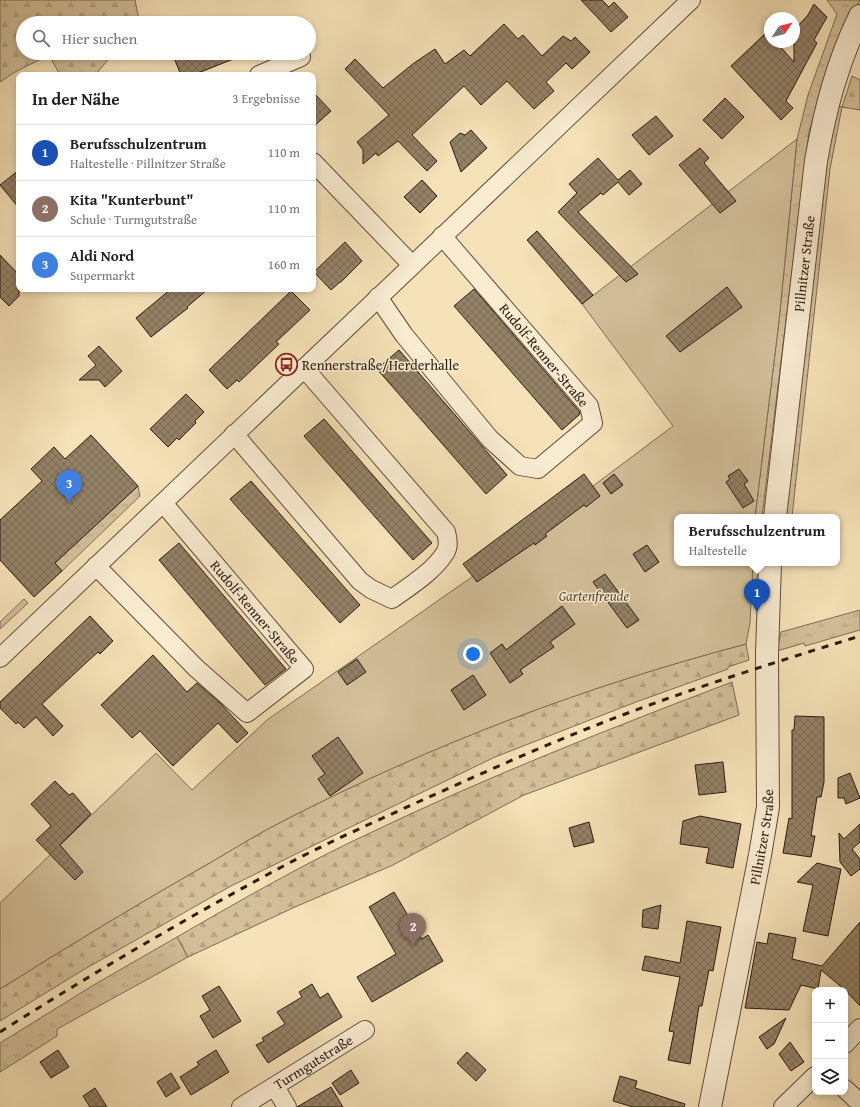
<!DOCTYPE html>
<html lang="de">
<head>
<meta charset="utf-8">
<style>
  :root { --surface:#fff; --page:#f6f6f6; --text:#202124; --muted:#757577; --line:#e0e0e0; --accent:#8f2418 }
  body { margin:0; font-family:"Gentium Book Plus",serif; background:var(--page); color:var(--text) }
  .controls { position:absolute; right:12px; bottom:12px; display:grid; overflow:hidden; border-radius:8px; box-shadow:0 2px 6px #0003 }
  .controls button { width:36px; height:36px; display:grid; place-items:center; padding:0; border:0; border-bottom:1px solid var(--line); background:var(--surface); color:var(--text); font:20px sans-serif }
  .compass { position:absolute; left:764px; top:12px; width:36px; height:36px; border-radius:50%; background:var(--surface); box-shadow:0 2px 6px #0003; rotate:55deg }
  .you { position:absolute; left:473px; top:654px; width:14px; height:14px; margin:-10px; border:3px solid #fff; border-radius:50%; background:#1a73e8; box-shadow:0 0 0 6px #1a73e833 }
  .badge { display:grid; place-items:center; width:26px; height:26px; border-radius:50%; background:var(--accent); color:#fff; font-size:13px; font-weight:700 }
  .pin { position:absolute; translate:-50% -33px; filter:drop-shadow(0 1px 2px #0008) }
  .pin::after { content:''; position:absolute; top:21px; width:14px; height:12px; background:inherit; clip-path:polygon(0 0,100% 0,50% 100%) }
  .popup { position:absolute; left:674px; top:514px; width:166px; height:52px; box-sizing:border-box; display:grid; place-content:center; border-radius:8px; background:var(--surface); filter:drop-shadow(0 1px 3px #0005); font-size:13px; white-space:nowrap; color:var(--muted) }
  .popup b { font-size:15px; color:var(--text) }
  .popup::after { content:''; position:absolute; left:50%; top:100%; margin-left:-8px; border:8px solid transparent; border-top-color:var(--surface) }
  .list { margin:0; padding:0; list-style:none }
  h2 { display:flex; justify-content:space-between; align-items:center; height:52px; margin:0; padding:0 16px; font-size:17px }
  h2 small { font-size:13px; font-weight:400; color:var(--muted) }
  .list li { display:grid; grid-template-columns:26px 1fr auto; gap:12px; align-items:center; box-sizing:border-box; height:56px; padding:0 16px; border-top:1px solid var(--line) }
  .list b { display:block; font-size:15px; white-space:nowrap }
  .list p { margin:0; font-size:13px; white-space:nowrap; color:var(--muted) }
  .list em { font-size:13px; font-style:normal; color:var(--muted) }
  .icon { flex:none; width:22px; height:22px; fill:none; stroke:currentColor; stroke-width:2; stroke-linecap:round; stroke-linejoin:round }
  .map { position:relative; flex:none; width:860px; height:1107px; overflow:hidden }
  .search { position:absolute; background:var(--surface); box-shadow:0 2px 6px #0003; left:16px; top:16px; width:300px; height:44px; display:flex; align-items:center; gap:10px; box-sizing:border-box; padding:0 14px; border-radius:22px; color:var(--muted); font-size:15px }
  .panel { position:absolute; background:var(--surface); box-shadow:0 2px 6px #0003; left:16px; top:72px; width:300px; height:220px; border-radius:8px }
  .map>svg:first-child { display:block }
</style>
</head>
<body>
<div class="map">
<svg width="860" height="1107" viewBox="0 0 860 1107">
  <defs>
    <pattern id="grass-tufts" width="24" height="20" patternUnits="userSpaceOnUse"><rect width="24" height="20" fill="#d3c09b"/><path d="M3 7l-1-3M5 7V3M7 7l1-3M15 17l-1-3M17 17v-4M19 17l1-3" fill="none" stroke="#b5a484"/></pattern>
    <pattern id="forest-firs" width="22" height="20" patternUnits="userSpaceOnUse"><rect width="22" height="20" fill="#d3c09b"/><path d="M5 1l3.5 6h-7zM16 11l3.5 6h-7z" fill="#b5a484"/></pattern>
    <pattern id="building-cross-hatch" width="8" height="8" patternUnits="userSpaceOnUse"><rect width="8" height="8" fill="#948267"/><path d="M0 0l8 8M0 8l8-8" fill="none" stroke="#796a53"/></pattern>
  </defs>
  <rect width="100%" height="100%" fill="#f6e2b8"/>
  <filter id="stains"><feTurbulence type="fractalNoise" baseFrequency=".005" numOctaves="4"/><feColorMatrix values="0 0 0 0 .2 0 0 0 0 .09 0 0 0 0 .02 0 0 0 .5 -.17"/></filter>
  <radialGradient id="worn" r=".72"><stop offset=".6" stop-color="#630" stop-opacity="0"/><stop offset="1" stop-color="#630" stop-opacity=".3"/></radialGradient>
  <g fill="url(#grass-tufts)" stroke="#7e6d56">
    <path d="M 827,0 L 860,0 L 854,10 L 827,74 L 809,132 L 762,517 L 755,517 L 779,321 L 797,139 L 808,95 L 837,14 Z"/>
    <path d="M 837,106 L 842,107 L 830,169 L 792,517 L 784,517 L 820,168 Z"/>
    <path d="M 138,486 L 140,496 L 62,571 L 55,563 Z"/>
    <path d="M 753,563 L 759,563 L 757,579 L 752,580 Z"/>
    <path d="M 24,599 L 28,603 L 0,629 L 0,622 Z"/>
    <path d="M 860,610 L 860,630 L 805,646 L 804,643 L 777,651 L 781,632 Z"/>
    <path d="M 177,937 L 188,957 L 57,1029 L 57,1036 L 0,1072 L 0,1043 L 97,983 Z"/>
  </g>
  <g fill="url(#forest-firs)" stroke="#7e6d56">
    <path d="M 0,0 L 135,0 L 139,20 L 137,23 L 23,23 L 23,53 L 114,53 L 95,75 L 60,75 L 49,55 L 15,72 L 0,82 Z"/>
    <path d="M 852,76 L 860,80 L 860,110 L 842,107 Z"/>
    <path d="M 746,644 L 749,660 L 728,667 L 728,669 L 636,702 L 495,757 L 367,819 L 231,886 L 83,970 L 0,1021 L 0,989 C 70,945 141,902 213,861 C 237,847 261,832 285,820 C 432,744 586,686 746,644 Z"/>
    <path d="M 732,682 L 739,715 L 524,795 L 393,865 L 295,907 L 188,957 L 177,937 C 241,900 305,863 372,832 C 489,776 611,728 732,682 Z"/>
  </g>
  <path fill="#d3c09b" stroke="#7e6d56" d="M 797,139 L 779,321 L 755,517 L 677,517 L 677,563 L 753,563 L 750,623 L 746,644 C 586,686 433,744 285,820 C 261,832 237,847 213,861 C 141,902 70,945 0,989 L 0,903 L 156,753 L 192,790 L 267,720 L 469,579 L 673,426 L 582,304 Z"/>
  <g fill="url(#building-cross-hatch)" stroke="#2a1a10">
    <path d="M 581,0 L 602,0 L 609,7 L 614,2 L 628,17 L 611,32 Z"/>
    <path d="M 814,4 L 827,17 L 814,40 L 817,43 L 786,101 L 793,108 L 781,120 L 731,66 L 767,32 L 770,36 L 770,42 L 776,42 L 794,62 L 794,30 L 808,15 Z"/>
    <path d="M 504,24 L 518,39 L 523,35 L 542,56 L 563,36 L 571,41 L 575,37 L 590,52 L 572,69 L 566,63 L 546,82 L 554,91 L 534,109 L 507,81 L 481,105 L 464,86 L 412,135 L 437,161 L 427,171 L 398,141 L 378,156 L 376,153 L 363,164 L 363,150 L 357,142 L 389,115 L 345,69 L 355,59 L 383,88 L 414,63 L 435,49 L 445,64 L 464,50 L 470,56 Z"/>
    <path d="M 172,53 L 246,53 L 246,54 L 193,75 L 181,75 Z"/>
    <path d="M 313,92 L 331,111 L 313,127 Z"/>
    <path d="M 725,98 L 744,117 L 722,139 L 703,120 Z"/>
    <path d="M 656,116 L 673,136 L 649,155 L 632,135 Z"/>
    <path d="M 471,130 L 487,148 L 461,172 L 450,142 L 460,133 L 465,135 Z"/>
    <path d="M 700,148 L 709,158 L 704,163 L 736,201 L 720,213 L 679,165 Z"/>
    <path d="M 598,158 L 618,180 L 630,170 L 642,184 L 629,195 L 618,182 L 603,195 L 601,193 L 578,212 L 638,274 L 626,282 L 558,212 L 577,193 L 569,184 Z"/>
    <path d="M 19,170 L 19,208 L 0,185 Z"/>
    <path d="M 422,180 L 437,196 L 420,213 L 404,197 Z"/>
    <path d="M 537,231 L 593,295 L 582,304 L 527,240 Z"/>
    <path d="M 345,242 L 362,261 L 341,282 L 340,282 L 331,290 L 314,272 Z"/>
    <path d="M 0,255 L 19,275 L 19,296 L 9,306 L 0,297 Z"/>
    <path d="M 727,287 L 742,307 L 680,352 L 666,336 Z"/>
    <path d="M 171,289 L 208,289 L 187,307 L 188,308 L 151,337 L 136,318 Z"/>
    <path d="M 474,289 L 579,411 L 580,414 L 562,430 L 454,306 Z"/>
    <path d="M 291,291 L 310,310 L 276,342 L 279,344 L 239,382 L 237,380 L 227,389 L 209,370 Z"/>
    <path d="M 99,346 L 122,371 L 105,387 L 99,380 L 79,380 L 96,365 L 88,356 Z"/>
    <path d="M 399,350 L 507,475 L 486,494 L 377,369 Z"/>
    <path d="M 186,394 L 204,412 L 195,421 L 196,423 L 179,440 L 177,438 L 168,447 L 150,429 Z"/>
    <path d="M 324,419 L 432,543 L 413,560 L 304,436 Z"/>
    <path d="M 91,435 L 138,486 L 55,563 L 62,571 L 34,597 L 0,560 L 0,520 L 42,481 L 31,469 L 54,447 L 65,459 Z"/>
    <path d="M 739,469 L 748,481 L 744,484 L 754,501 L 743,508 L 726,482 L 730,479 L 728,476 Z"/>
    <path d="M 584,474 L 600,496 L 586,507 L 584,505 L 545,534 L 547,536 L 535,545 L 534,543 L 477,582 L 463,564 Z"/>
    <path d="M 614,474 L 623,485 L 611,494 L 603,483 Z"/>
    <path d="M 251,481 L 360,605 L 340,623 L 230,499 Z"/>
    <path d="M 179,543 L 286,669 L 265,685 L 159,560 Z"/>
    <path d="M 647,545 L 659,562 L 645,572 L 633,554 Z"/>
    <path d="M 605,574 L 639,620 L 627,628 L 593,582 Z"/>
    <path d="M 562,606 L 575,624 L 550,642 L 554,647 L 520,670 L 523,674 L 510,683 L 490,653 L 502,644 L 506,650 Z"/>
    <path d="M 90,616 L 113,641 L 100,654 L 98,652 L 88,661 L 42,704 L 63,726 L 53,736 L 36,717 L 24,728 L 18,722 L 16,724 L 0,708 L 0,702 Z"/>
    <path d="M 153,655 L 187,692 L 197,683 L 220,703 L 248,733 L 237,743 L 218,723 L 173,766 L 140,731 L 132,738 L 101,705 Z"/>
    <path d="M 357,659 L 366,672 L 347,685 L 338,672 Z"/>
    <path d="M 473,675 L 486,695 L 464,710 L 451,690 Z"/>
    <path d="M 795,716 L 824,717 L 824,782 L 821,797 L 817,797 L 811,836 L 815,836 L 811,857 L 783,853 L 789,818 L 792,819 L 792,730 L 794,730 Z"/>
    <path d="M 338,737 L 363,773 L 330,796 L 318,779 L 325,774 L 312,756 Z"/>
    <path d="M 723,762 L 726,792 L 699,795 L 695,765 Z"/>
    <path d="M 850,773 L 860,798 L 846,804 L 844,798 L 838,798 L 838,778 Z"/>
    <path d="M 55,781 L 69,795 L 73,793 L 91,814 L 60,845 L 83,872 L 75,880 L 36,840 L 51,826 L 31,804 Z"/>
    <path d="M 700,816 L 741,824 L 733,868 L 706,863 L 709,848 L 680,844 L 683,821 Z"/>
    <path d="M 589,822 L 594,842 L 574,847 L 569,828 Z"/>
    <path d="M 860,824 L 860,842 L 852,849 L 860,859 L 860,869 L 851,876 L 840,862 L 839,833 L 844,839 Z"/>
    <path d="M 817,863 L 841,869 L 828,936 L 803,931 L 813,885 L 797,882 Z"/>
    <path d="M 394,892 L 422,939 L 428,935 L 443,961 L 372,1002 L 357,977 L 396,954 L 369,907 Z"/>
    <path d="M 661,905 L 658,929 L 642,927 L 643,910 Z"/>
    <path d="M 687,921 L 721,927 L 713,971 L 709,970 L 702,1006 L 699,1006 L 690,1064 L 668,1060 L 674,1032 L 669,1031 L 680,977 L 642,970 L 645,956 L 680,963 Z"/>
    <path d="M 860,922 L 860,1006 L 845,990 L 821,970 L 818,989 L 801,985 L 789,1010 L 745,1008 L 757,942 L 767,944 L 769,933 L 796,938 L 792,959 L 822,966 Z"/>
    <path d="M 312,984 L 320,998 L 328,993 L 342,1017 L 268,1063 L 256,1045 L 264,1041 L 262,1038 L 285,1024 L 277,1012 L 302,997 L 299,992 Z"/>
    <path d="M 219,986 L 241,1021 L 213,1038 L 200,1016 L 210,1010 L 202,996 Z"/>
    <path d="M 786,1018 L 774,1044 L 767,1049 L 759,1037 Z"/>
    <path d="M 790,1042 L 804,1062 L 791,1071 L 779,1054 Z"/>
    <path d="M 58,1050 L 69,1067 L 51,1078 L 40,1062 Z"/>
    <path d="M 216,1050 L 229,1072 L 191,1095 L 180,1077 L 199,1065 L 197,1062 Z"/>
    <path d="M 467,1052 L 486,1070 L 476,1081 L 457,1063 Z"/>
    <path d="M 351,1070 L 359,1083 L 340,1095 L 332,1083 Z"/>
    <path d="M 171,1073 L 180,1088 L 166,1097 L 157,1082 Z"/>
    <path d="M 620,1076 L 637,1081 L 635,1088 L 685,1104 L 684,1107 L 633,1107 L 613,1101 Z"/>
    <path d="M 331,1087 L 343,1107 L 297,1107 Z"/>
    <path d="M 95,1088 L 107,1107 L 90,1107 L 83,1096 Z"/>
  </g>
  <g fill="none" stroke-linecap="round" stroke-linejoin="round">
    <defs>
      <g id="minor">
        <path d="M 259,75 L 301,57"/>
        <path d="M 313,162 L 412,265"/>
        <path d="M 378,297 L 404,335 L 490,439 L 520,466 L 538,469 L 593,423 L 589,406 L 442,236"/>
        <path d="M 234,434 L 360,581 L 371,589 L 392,599 C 410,586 433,572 445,553 C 449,547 448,539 446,532 L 304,368"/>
        <path d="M 96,566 L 196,668 L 247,713 L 304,669 L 163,503"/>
        <path d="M 0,658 L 691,0"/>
        <path d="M 845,1044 L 860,1028"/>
        <path d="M 275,1087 L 287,1107"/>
        <path d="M 845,1089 L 860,1103"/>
        <path id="s1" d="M 241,1107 L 365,1030"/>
        <path d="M 783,1107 L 815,1076"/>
      </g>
      <g id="tertiary">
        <path id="s2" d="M 775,517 L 816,161 C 825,110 837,63 860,16"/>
        <path id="s3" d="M 710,1107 L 760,855 L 768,807 L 767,654 L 770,563"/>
      </g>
    </defs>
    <use href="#minor" stroke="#5d4c3a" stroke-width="20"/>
    <use href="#tertiary" stroke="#5d4c3a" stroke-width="24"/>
    <use href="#minor" stroke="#f9ecd1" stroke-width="18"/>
    <use href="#tertiary" stroke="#f9ecd1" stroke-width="22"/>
    <path stroke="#2a1a10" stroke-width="3" stroke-dasharray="7 7" stroke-linecap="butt" d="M 0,1032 C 90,975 181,921 276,870 C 322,845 370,824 418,802 C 474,777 531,751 589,728 C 677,693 769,664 860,636"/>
  </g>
  <defs>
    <symbol id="bus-ring" viewBox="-11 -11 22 22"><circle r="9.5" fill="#f9ecd1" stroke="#8f2418" stroke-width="1.5"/><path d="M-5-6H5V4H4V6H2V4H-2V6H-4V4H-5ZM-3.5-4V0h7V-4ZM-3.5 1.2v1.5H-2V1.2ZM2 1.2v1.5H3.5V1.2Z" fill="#8f2418"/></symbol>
  </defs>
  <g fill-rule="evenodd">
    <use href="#bus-ring" x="274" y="352" width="25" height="25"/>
  </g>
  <g text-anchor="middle" stroke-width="3" stroke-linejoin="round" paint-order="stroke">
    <g font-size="14" fill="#2a1a10" stroke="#f9ecd1">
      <text dy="5" stroke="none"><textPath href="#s2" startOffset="255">Pillnitzer Straße</textPath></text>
      <text transform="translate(544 355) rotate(50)" y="5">Rudolf-Renner-Straße</text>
      <text transform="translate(255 612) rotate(50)" y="5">Rudolf-Renner-Straße</text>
      <text dy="5" stroke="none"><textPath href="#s3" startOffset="275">Pillnitzer Straße</textPath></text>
      <text dy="5" stroke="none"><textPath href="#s1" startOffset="85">Turmgutstraße</textPath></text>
    </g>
    <g font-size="14" fill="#2a1a10" stroke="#f9ecd1" text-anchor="start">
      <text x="302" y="370">Rennerstraße/Herderhalle</text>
    </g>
    <g font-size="14" font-style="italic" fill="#5d4c3a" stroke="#f9ecd1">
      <text x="594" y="601">Gartenfreude</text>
    </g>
  </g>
  <rect width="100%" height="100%" filter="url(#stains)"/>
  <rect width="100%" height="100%" fill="url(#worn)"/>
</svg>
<div class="controls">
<button>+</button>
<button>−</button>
<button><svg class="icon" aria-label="layers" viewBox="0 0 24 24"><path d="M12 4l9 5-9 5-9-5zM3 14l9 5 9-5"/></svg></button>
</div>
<svg class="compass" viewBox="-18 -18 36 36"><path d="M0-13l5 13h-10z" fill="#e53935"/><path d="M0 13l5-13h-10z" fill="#757577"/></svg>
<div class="you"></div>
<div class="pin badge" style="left:757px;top:612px;background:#1a4fb4">1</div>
<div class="popup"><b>Berufsschulzentrum</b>Haltestelle</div>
<div class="pin badge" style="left:413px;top:946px;background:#8d6e63">2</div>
<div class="pin badge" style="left:69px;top:503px;background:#3f7fe0">3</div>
<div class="search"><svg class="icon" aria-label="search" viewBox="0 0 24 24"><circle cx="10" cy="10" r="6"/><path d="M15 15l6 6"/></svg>Hier suchen</div>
<section class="panel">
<h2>In der Nähe<small>3 Ergebnisse</small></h2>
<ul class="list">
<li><span class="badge" style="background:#1a4fb4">1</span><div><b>Berufsschulzentrum</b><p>Haltestelle · Pillnitzer Straße</p></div><em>110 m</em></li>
<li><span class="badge" style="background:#8d6e63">2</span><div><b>Kita &quot;Kunterbunt&quot;</b><p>Schule · Turmgutstraße</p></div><em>110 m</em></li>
<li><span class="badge" style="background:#3f7fe0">3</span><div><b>Aldi Nord</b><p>Supermarkt</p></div><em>160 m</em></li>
</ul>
</section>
</div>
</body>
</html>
